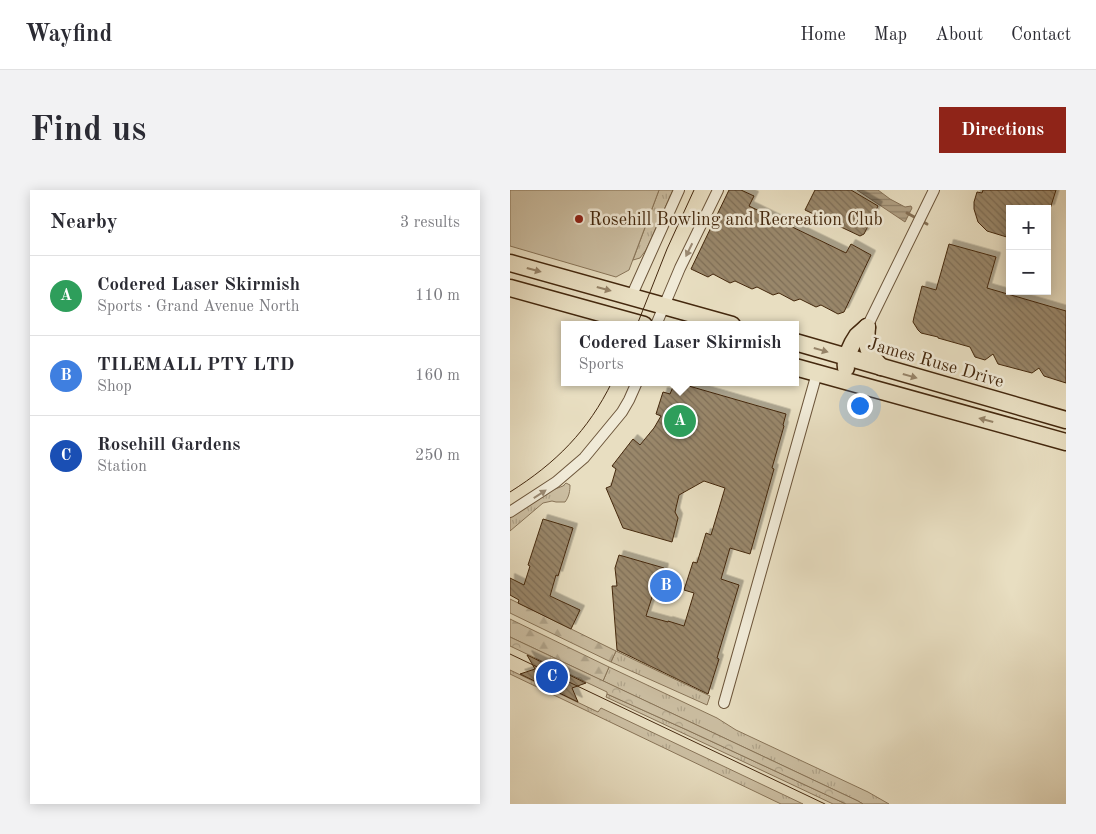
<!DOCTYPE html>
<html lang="en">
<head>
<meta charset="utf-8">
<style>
  :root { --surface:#fff; --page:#f2f2f3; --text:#2b2b33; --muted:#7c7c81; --line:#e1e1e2; --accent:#8f2418 }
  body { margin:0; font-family:"Old Standard TT",serif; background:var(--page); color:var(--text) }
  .controls { position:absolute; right:15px; top:15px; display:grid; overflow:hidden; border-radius:0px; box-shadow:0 2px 12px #0003 }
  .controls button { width:45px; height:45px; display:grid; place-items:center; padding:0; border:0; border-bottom:1px solid var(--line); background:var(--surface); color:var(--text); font:25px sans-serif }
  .you { position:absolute; left:349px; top:215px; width:18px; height:18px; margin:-12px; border:4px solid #fff; border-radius:50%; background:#1a73e8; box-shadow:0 0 0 8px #1a73e833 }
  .badge { display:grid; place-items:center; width:32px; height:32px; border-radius:50%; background:var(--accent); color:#fff; font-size:16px; font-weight:700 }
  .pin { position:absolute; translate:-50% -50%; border:2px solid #fff; box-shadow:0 1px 5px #0006 }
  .popup { position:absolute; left:51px; top:131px; width:238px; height:65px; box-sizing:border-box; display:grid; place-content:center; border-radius:0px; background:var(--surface); filter:drop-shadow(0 1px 4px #0005); font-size:16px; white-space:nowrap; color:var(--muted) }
  .popup b { font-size:19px; color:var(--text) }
  .popup::after { content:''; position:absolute; left:50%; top:100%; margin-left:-10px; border:10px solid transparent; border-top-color:var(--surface) }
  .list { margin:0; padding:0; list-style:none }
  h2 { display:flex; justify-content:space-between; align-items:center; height:65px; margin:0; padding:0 20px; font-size:21px }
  h2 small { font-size:16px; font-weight:400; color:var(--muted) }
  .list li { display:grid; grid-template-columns:32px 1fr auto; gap:15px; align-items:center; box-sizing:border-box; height:80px; padding:0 20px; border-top:1px solid var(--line) }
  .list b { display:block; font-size:19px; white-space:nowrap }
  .list p { margin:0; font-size:16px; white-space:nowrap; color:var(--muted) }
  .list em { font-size:16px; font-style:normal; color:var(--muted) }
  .map { position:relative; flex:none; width:556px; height:614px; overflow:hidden; border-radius:0px }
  header { display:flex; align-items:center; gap:30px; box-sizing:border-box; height:70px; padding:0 25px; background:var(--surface); border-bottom:1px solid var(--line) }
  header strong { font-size:24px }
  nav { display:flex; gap:28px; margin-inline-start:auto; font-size:18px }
  .intro { display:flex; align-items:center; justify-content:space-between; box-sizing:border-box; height:120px; padding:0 30px }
  h1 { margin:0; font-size:35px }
  .button { padding:12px 22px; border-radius:0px; background:var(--accent); color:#fff; font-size:18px; font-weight:700 }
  main { display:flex; gap:30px; padding:0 30px }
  aside { flex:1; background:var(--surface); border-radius:0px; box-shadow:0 2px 12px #0003 }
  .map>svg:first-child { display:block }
</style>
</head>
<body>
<header>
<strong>Wayfind</strong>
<nav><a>Home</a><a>Map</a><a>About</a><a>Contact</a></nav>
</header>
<div class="intro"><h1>Find us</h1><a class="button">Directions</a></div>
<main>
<aside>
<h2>Nearby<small>3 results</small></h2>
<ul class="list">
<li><span class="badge" style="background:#2e9e5b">A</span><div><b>Codered Laser Skirmish</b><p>Sports · Grand Avenue North</p></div><em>110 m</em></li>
<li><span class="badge" style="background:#3f7fe0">B</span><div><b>TILEMALL PTY LTD</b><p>Shop</p></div><em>160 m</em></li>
<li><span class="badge" style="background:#1a4fb4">C</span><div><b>Rosehill Gardens</b><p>Station</p></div><em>250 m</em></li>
</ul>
</aside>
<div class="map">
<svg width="556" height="614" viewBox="0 0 556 614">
  <defs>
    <pattern id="grass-tufts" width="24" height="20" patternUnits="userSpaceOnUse" patternTransform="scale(1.25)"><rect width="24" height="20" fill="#ccbfa3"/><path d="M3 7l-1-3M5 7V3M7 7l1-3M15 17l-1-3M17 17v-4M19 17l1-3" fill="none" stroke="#b0a48b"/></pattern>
    <pattern id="forest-firs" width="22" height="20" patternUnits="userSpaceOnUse" patternTransform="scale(1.25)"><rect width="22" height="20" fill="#ccbfa3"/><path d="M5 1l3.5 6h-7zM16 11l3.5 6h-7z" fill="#b0a48b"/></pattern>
    <pattern id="park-crowns" width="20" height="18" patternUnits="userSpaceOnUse" patternTransform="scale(1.25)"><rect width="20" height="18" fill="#ccbfa3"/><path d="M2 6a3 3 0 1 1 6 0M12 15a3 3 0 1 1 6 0" fill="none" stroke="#b0a48b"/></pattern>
    <pattern id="water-rules" width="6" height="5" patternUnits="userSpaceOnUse" patternTransform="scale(1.25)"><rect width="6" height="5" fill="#b0a084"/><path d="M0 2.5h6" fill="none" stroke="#91826a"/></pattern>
    <pattern id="building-back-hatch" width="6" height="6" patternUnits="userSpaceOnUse" patternTransform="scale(1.25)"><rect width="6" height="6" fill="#99876b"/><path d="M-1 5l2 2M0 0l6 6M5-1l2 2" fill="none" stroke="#7e6e56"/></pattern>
    <filter id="shadow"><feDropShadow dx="4.5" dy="-4.5" stdDeviation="0" flood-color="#0004"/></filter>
  </defs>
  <rect width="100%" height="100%" fill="#e8dec1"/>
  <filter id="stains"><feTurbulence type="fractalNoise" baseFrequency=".004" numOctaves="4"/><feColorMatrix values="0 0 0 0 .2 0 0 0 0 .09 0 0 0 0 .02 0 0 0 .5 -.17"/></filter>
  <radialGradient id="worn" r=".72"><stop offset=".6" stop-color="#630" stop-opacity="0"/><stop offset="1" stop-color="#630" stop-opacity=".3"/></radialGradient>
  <g fill="url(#grass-tufts)" stroke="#887458">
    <path d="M 149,0 L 163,0 L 136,60 L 130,68 L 123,70 Z"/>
    <path d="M 56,293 L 60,295 C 60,301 59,307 55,312 L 46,312 L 42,311 L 33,313 L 0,341 L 0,326 L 37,302 L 53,296 Z"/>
    <path d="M 106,461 L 200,506 L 197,515 L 101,472 Z"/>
    <path d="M 99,477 L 207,528 L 226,540 L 358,602 L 379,614 L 353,614 L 348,611 L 93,491 Z"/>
    <path d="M 0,480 L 88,522 L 91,518 L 293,614 L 271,614 L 0,484 Z"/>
    <path d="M 97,504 L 177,540 L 336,614 L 323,614 L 302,604 L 96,507 Z"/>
  </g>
  <g fill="url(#forest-firs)" stroke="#887458">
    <path d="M 0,409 L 106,461 L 101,472 L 0,423 Z"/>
    <path d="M 0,429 L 99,477 L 93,491 L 0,447 Z"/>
  </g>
  <path fill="url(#park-crowns)" stroke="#887458" d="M 0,447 L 348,611 L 353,614 L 336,614 L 177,540 L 97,504 L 97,502 L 0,456 Z"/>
  <path fill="#ccbfa3" stroke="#887458" d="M 0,0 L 149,0 L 119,80 L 106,87 L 0,56 Z"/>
  <path fill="url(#water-rules)" stroke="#857055" d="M 347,0 L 368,0 L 380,9 L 395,17 L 401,16 L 402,18 L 395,32 Z"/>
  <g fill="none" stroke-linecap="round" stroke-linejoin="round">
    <path stroke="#857055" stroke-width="3" d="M 397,23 L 417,34"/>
  </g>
  <g fill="url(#building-back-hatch)" stroke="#44280e" filter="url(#shadow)">
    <path d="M 219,0 L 231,0 L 244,6 L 239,16 L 336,63 L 341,54 L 361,65 L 334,122 L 328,124 L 311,115 L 306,117 L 290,109 L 284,111 L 269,103 L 263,105 L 247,97 L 242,99 L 225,91 L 220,93 L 203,84 L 198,87 L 181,79 Z"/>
    <path d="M 305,0 L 341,0 L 368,16 L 354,44 L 350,46 L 295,20 Z"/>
    <path d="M 473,0 L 546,0 L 540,19 L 500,19 L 500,48 L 477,41 L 468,32 L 464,19 L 464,12 L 467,2 L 472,3 Z"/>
    <path d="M 439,54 L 486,67 L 477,98 L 556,121 L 556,193 L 534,186 L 529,178 L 522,183 L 488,174 L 483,164 L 475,170 L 465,167 L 460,157 L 428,148 L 428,147 L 411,143 L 408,140 L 403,132 L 404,127 L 412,96 L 426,100 Z"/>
    <path d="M 165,192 L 276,224 L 273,235 L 274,236 L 262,278 L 264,279 L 240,364 L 220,358 L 211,389 L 229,395 L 207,468 L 209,469 L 198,504 L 107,460 L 102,396 L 107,396 L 105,378 L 109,365 L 154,378 L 147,402 L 144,401 L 136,426 L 158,432 L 158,431 L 174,436 L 184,403 L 174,400 L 183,372 L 187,373 L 196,343 L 201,345 L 215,298 L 194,291 L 169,305 L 165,322 L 168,328 L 162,352 L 113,338 L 96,298 L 101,296 L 106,279 L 102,276 L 123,249 L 130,255 L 144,238 L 151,226 L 146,224 L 153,202 L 160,204 Z"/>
    <path d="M 33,329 L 63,338 L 48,386 L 46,385 L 40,406 L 70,420 L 61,439 L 8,413 L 9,410 L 0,405 L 0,388 L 14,395 L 20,376 L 18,375 Z"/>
    <path d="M 17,465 L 76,493 L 62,498 L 68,512 L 10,484 L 25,479 Z"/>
  </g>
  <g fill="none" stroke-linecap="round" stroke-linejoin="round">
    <defs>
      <g id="street">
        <path d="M 121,107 L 169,0"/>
        <path d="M 146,135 L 170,78 L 208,0"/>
        <path d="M 357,137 L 424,0"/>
        <path d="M 0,322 L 46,292 L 74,268 L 112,222 L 119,210 L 127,192"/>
        <path d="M 214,513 L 307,183"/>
      </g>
      <g id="primary">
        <path d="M 0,73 L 222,135"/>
        <path d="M 0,98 L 134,135"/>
        <path d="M 357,137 C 355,156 358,163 371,177"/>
        <path d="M 285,152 L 556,230"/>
        <path d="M 285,177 L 556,252"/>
        <path d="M 336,178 C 334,169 342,153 347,146 C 350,143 354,140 357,137"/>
      </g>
    </defs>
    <use href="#street" stroke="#6d563b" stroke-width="12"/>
    <use href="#primary" stroke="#44280e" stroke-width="19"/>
    <use href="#street" stroke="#f0ead7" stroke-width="10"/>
    <use href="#primary" stroke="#e8dec1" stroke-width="16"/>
    <g stroke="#44280e" stroke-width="1">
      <path d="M 127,135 L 157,59 L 184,0"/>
      <path d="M 0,302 C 46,273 78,241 102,192"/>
      <path d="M 0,464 L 315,614"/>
    </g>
  </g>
  <defs><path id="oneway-solid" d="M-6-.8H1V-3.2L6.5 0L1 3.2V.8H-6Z" transform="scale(1.25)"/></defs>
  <g fill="#9a8972">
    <use href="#oneway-solid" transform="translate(179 60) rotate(116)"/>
    <use href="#oneway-solid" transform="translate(30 304) rotate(-33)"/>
  </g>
  <g fill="#968368">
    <use href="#oneway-solid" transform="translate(24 80) rotate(15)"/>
    <use href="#oneway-solid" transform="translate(94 99) rotate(15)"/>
    <use href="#oneway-solid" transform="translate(311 160) rotate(16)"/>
    <use href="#oneway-solid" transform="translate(400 186) rotate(16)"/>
    <use href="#oneway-solid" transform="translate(476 230) rotate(-165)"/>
  </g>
  <circle fill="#8f2418" stroke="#f0ead7" stroke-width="2" cx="69" cy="29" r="5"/>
  <g text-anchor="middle" stroke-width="5" stroke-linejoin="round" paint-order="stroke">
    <g font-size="18" fill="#44280e" stroke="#f0ead7" text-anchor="start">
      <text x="79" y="35">Rosehill Bowling and Recreation Club</text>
    </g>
    <g font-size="18" fill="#44280e" stroke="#f0ead7">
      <text transform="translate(426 172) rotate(16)" y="6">James Ruse Drive</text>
    </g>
  </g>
  <rect width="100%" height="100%" filter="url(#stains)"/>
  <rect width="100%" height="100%" fill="url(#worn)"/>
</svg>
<div class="controls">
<button>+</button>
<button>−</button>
</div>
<div class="you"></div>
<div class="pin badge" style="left:170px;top:231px;background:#2e9e5b">A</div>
<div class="popup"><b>Codered Laser Skirmish</b>Sports</div>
<div class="pin badge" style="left:156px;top:396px;background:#3f7fe0">B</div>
<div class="pin badge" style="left:42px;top:487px;background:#1a4fb4">C</div>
</div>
</main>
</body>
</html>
